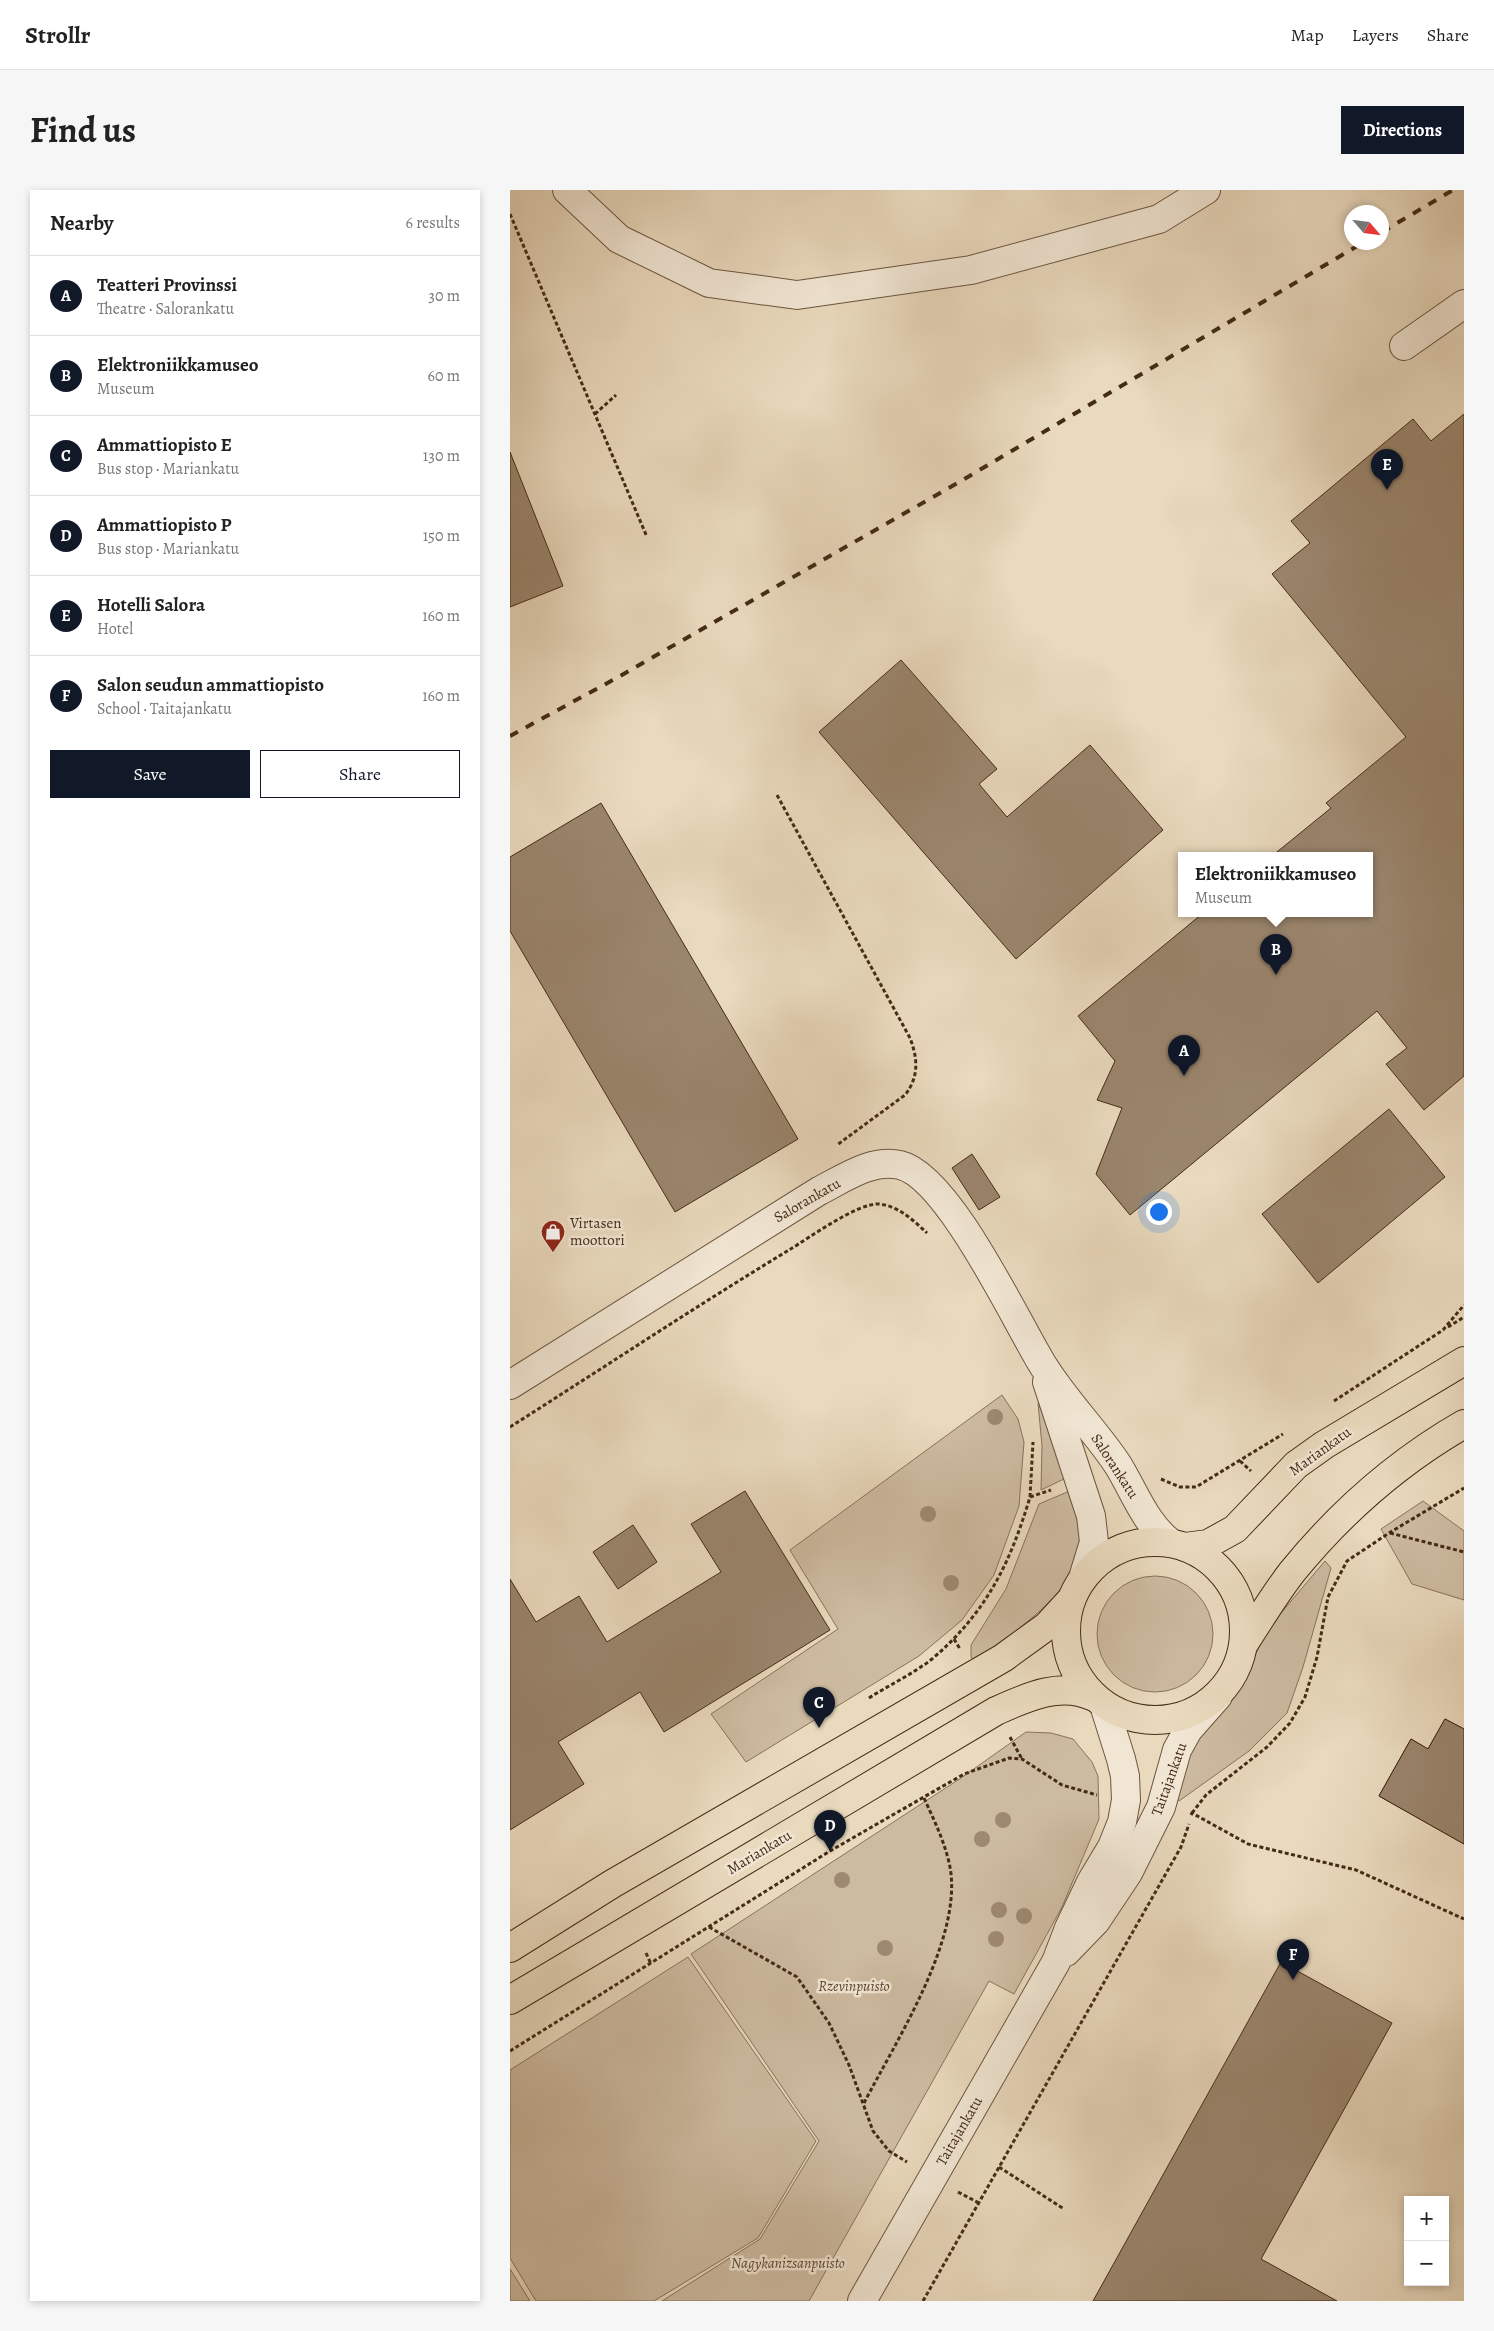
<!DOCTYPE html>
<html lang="en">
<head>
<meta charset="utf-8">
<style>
  :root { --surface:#fff; --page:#f6f6f6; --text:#222; --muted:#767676; --line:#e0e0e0; --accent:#111827 }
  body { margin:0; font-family:Alegreya,serif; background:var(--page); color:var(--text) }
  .controls { position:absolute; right:15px; bottom:15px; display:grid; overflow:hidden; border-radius:0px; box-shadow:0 2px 8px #0003 }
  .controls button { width:45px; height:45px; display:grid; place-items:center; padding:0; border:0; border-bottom:1px solid var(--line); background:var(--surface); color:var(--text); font:25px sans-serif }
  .compass { position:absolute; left:834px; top:15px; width:45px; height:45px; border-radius:50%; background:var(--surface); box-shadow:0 2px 8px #0003; rotate:118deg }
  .you { position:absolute; left:648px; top:1021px; width:18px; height:18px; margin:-12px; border:4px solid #fff; border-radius:50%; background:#1a73e8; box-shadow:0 0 0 8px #1a73e833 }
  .badge { display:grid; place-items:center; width:32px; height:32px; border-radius:50%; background:var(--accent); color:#fff; font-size:16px; font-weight:700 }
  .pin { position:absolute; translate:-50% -41px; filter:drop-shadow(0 1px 2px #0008) }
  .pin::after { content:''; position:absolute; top:26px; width:18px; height:15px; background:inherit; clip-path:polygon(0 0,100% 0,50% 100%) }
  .popup { position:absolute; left:668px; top:662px; width:195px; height:65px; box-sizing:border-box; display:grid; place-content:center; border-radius:0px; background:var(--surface); filter:drop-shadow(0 1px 4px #0005); font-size:16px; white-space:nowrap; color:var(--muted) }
  .popup b { font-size:19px; color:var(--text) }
  .popup::after { content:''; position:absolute; left:50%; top:100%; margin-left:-10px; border:10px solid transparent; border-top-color:var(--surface) }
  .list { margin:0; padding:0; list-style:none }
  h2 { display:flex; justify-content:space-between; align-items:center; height:65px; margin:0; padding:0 20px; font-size:21px }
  h2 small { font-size:16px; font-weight:400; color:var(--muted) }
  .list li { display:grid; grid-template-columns:32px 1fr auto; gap:15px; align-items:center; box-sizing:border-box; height:80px; padding:0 20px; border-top:1px solid var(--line) }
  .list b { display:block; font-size:19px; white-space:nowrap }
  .list p { margin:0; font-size:16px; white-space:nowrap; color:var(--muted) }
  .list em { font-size:16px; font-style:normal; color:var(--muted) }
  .actions { display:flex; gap:10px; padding:15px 20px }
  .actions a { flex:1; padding:11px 0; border:1px solid var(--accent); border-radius:0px; text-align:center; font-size:18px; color:var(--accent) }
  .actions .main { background:var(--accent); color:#fff }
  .map { position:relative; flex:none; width:954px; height:2111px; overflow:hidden; border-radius:0px }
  header { display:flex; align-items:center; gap:30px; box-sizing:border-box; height:70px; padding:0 25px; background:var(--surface); border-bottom:1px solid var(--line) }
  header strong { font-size:24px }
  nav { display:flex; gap:28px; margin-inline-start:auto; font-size:18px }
  .intro { display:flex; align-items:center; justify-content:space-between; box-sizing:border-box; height:120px; padding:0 30px }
  h1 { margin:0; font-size:35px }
  .button { padding:12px 22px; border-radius:0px; background:var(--accent); color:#fff; font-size:18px; font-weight:700 }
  main { display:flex; gap:30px; padding:0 30px }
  aside { flex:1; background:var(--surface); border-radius:0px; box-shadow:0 2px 8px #0003 }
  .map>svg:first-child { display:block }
</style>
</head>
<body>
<header>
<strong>Strollr</strong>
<nav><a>Map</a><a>Layers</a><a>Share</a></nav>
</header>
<div class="intro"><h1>Find us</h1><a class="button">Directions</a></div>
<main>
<aside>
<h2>Nearby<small>6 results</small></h2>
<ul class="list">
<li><span class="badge">A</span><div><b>Teatteri Provinssi</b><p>Theatre · Salorankatu</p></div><em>30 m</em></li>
<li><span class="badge">B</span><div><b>Elektroniikkamuseo</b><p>Museum</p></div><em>60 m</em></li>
<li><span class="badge">C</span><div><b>Ammattiopisto E</b><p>Bus stop · Mariankatu</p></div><em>130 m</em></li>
<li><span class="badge">D</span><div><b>Ammattiopisto P</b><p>Bus stop · Mariankatu</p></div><em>150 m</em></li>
<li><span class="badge">E</span><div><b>Hotelli Salora</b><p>Hotel</p></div><em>160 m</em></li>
<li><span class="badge">F</span><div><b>Salon seudun ammattiopisto</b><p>School · Taitajankatu</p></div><em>160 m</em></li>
</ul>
<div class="actions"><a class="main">Save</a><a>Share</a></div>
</aside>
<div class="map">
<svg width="954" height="2111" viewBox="0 0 954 2111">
  <rect width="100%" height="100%" fill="#e9d9bd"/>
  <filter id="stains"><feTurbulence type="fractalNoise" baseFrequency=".004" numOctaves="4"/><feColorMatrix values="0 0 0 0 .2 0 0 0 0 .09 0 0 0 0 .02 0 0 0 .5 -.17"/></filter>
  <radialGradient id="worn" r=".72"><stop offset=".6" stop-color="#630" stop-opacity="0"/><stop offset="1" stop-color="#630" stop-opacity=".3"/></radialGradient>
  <g fill="#cdbba1" stroke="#88735c">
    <path d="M 492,1205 L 508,1229 L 514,1252 L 509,1316 L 484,1385 L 452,1430 L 409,1466 L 236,1572 L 201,1524 L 328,1439 L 280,1360 Z"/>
    <path d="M 528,1213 L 545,1250 L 556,1288 L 531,1300 L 532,1256 Z"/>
    <path d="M 562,1300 C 565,1312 571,1325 573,1337 C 580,1395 504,1442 464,1471 L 461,1467 L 461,1455 L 496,1399 L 529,1314 Z"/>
    <path d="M 913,1311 L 954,1341 L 954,1410 L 902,1394 L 871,1339 Z"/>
    <path d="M 815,1371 L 821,1378 L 793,1477 L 777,1523 L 739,1561 L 669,1611 L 667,1608 L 683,1548 L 727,1500 L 760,1436 Z"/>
    <circle cx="645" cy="1444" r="58"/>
    <path d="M 516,1542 L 541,1543 L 563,1549 L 582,1572 L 588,1586 L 589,1629 L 552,1717 L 504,1804 L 479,1791 L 299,2111 L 152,2111 L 250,2049 L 309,1951 L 181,1764 L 451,1588 Z"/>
    <path d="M 178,1767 L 306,1951 L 248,2048 L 144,2111 L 26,2111 L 0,2068 L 0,1880 Z"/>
    <path d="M 0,2079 L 20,2111 L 0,2111 Z"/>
  </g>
  <g fill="#9a856d" stroke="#442b16">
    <path d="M 954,224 L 954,886 L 914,920 L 876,874 L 897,858 L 867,821 L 620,1025 L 586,984 L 612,918 L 587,910 L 605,871 L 568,826 L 692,724 L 860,724 L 860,666 L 762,666 L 821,618 L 816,613 L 896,547 L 762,384 L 800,353 L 781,331 L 903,229 L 921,251 Z"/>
    <path d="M 0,262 L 53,396 L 0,417 Z"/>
    <path d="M 391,470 L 487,579 L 469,594 L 497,627 L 580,555 L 653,640 L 506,769 L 309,542 Z"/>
    <path d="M 91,613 L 288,949 L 165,1022 L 0,741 L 0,667 Z"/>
    <path d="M 879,919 L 935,987 L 808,1093 L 752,1024 Z"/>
    <path d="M 462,964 L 490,1007 L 469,1020 L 442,978 Z"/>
    <path d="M 235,1301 L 320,1440 L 154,1542 L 130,1502 L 48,1552 L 74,1594 L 0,1640 L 0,1389 L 26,1432 L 69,1406 L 97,1452 L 211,1382 L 181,1334 Z"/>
    <path d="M 123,1335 L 147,1372 L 108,1399 L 83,1362 Z"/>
    <path d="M 935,1529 L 954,1539 L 954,1654 L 869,1606 L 901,1549 L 918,1559 Z"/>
    <path d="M 935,1529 L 954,1539 L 954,1654 L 869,1606 L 901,1549 L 918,1559 Z"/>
    <path d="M 771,1772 L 882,1833 L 751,2069 L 827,2111 L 583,2111 Z"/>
  </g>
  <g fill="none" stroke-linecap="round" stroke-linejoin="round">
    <defs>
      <g id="minor">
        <path d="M 57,0 L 109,49 L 199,93 L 287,105 L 461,80 L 649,29 L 696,0"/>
        <path d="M 894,156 L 954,114"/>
        <path d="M 537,1192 L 581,1326 L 584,1352 L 573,1388"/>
        <path d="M 0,1195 L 309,1001 C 333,989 362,968 390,975 C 438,986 505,1129 531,1172 C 553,1209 585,1240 608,1275 C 624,1301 636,1335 661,1353"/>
        <path d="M 556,1762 L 586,1731 L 618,1683 L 651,1617 L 667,1560 L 678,1540 L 708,1506"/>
        <path d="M 352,2111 L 546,1772 L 559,1738 L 581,1692 L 602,1657 L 612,1632 L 616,1610 L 615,1586 L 611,1569 L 594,1515"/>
      </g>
      <g id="major">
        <circle cx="645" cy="1441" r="89"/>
        <path d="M 675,1357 L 698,1354 L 725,1339 L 786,1275 L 814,1255 L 954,1171"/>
        <path d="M 735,1452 C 750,1429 765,1404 782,1382 C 830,1323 888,1272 954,1234"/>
        <path d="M 0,1758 L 102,1694 L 493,1468 L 537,1436 L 561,1410"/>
        <path d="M 0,1810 L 486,1521 C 517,1507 551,1491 584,1507"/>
      </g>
    </defs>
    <use href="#minor" stroke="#6d5640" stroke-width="30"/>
    <use href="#major" stroke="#442b16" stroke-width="30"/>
    <g stroke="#442b16" stroke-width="3" stroke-dasharray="4 2.5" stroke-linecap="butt">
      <path d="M 0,24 L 137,347"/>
      <path d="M 85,224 L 106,205"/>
      <path d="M 267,605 L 400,848 C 408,869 409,887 395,905 L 327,955"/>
      <path d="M 938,1137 L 954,1127"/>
      <path d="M 824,1211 L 933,1140 L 954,1115"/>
      <path d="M 0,1237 C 93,1178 185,1117 279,1060 C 299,1048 347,1013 369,1014 C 389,1016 404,1031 417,1043"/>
      <path d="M 730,1271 L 741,1281"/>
      <path d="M 651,1289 L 670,1297 L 686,1297 L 773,1244"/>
      <path d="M 520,1307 L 523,1252"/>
      <path d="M 880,1343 L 954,1362"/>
      <path d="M 444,1449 L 450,1459"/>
      <path d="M 359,1508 C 379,1495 403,1484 422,1469 C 476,1423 500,1374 520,1307 L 541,1300"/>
      <path d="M 500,1547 L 512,1569"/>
      <path d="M 682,1623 L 696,1605 L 757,1557 L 780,1533 L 795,1507 L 807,1467 L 818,1407 L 837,1371 L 879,1343 L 954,1298"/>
      <path d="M 681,1625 L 682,1623 L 738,1654 L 846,1680 L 954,1729"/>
      <path d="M 199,1737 L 287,1787 L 319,1833 L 339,1875 L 363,1941 L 379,1961 L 397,1972"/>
      <path d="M 136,1763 L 141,1774"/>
      <path d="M 0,1861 L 320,1661 L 454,1584 L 499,1568 L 512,1569 L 552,1595 L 587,1605"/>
      <path d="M 354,1913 C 386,1851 453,1748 440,1677 C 435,1652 424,1630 413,1606"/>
      <path d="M 489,1977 L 554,2019"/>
      <path d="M 448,2002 L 469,2013"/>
      <path d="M 413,2111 L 671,1657 L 679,1634"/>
    </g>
    <use href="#minor" stroke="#f1e6d4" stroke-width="28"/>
    <use href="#major" stroke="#e9d9bd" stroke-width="28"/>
    <g stroke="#442b16" stroke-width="4" stroke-dasharray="9 9" stroke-linecap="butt">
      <path d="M 872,42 L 943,0"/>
      <path d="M 0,546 L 103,490 L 451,291 L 854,52"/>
    </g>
  </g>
  <g fill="#9d8971">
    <circle cx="485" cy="1227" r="8"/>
    <circle cx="418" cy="1324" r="8"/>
    <circle cx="441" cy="1393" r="8"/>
    <circle cx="493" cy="1630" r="8"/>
    <circle cx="472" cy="1649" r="8"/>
    <circle cx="332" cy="1690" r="8"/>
    <circle cx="489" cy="1720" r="8"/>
    <circle cx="514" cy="1726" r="8"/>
    <circle cx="486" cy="1749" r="8"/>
    <circle cx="375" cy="1758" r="8"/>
  </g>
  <defs>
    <symbol id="shop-pin" viewBox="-11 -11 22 30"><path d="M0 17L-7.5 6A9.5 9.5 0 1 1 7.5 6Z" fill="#8f2418" stroke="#f1e6d4"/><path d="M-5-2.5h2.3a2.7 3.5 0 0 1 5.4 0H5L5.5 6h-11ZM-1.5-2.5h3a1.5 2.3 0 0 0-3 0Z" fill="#fff"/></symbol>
  </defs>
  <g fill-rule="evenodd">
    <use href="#shop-pin" x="29" y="1028" width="28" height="38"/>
  </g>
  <g text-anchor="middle" stroke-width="5" stroke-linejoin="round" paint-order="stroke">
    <g font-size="15" fill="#442b16" stroke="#f1e6d4">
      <text transform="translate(297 1010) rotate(-30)" y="5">Salorankatu</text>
      <text transform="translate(810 1261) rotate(-36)" y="5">Mariankatu</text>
      <text transform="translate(605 1276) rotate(57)" y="5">Salorankatu</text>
      <text transform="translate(659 1589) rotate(-70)" y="5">Taitajankatu</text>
      <text transform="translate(249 1662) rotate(-31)" y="5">Mariankatu</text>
      <text transform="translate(449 1941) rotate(-60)" y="5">Taitajankatu</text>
    </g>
    <g font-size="15" fill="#442b16" stroke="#f1e6d4" text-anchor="start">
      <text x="60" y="1038">Virtasen<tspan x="60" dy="17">moottori</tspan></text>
    </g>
    <g font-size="15" font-style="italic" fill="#5f4832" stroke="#f1e6d4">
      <text x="344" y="1801">Rzevinpuisto</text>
      <text x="278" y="2078">Nagykanizsanpuisto</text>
    </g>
  </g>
  <rect width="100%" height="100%" filter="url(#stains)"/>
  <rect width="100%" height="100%" fill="url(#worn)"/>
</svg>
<div class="controls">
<button>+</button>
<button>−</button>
</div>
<svg class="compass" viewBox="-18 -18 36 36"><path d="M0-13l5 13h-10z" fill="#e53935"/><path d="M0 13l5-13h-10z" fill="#767676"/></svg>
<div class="you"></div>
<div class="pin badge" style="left:674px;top:886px">A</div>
<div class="pin badge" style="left:766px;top:785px">B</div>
<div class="popup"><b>Elektroniikkamuseo</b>Museum</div>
<div class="pin badge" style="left:309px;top:1538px">C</div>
<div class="pin badge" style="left:320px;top:1661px">D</div>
<div class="pin badge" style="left:877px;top:300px">E</div>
<div class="pin badge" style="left:783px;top:1790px">F</div>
</div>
</main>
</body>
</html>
